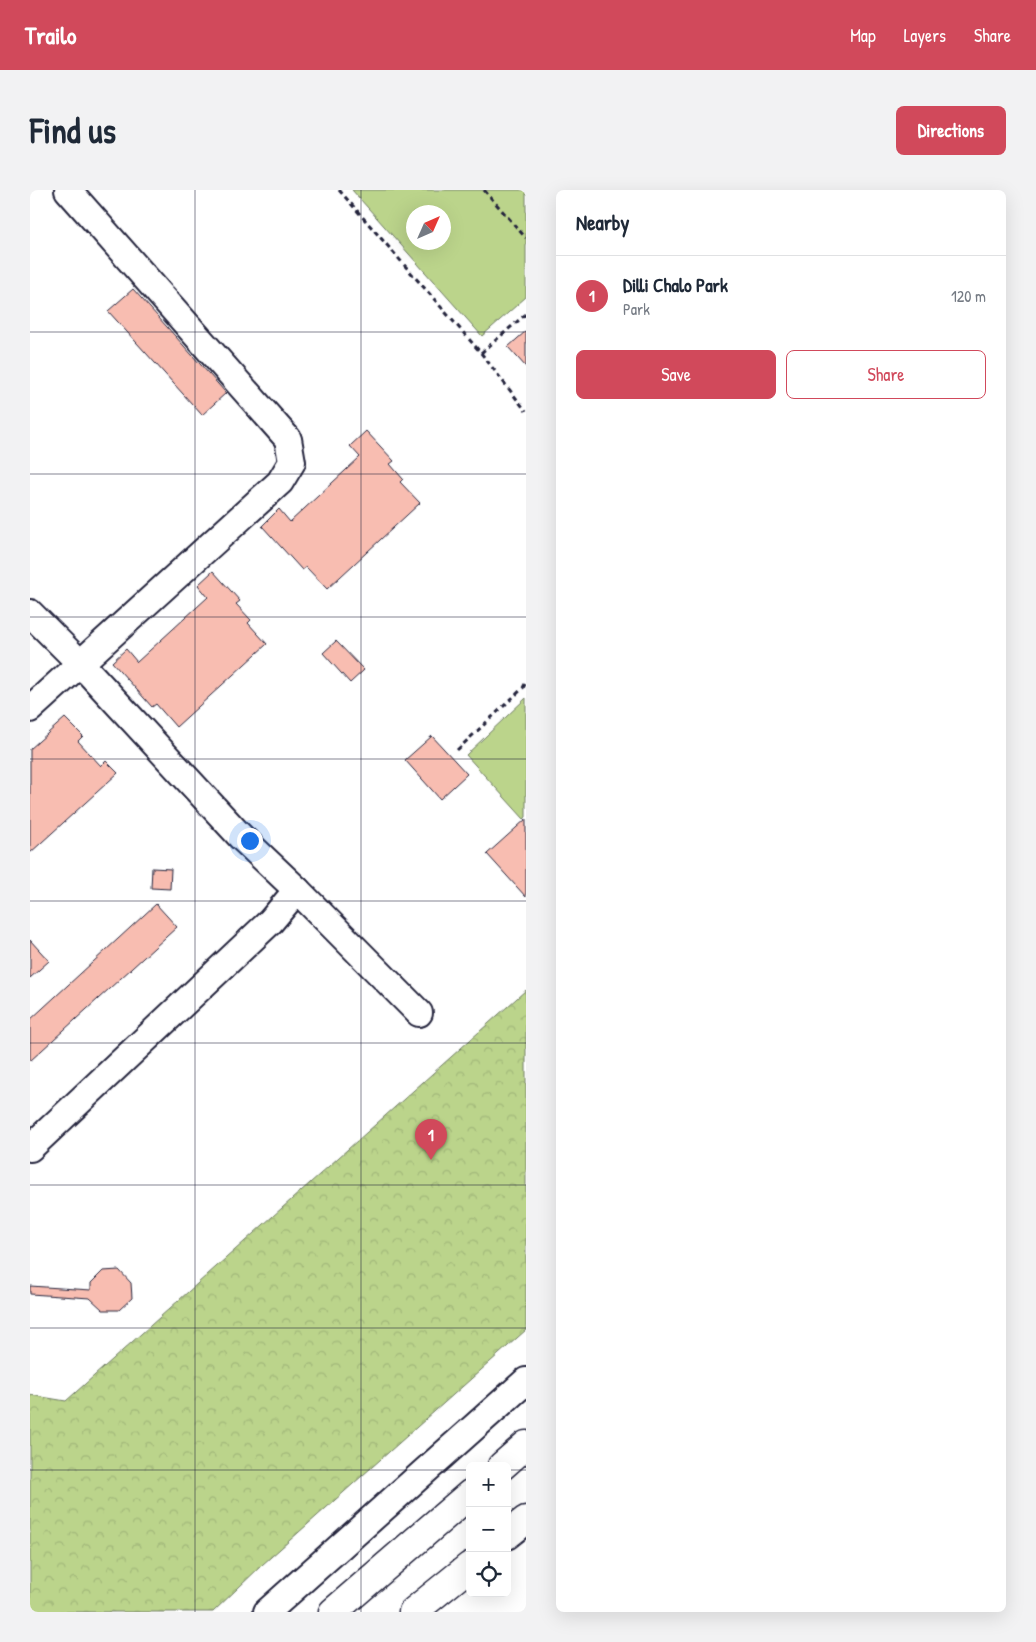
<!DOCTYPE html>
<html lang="en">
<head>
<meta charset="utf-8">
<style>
  :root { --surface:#fff; --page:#f2f2f3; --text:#1f2937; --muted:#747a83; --line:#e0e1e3; --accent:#d1495b }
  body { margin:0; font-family:"Patrick Hand",sans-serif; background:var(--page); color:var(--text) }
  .controls { position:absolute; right:15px; bottom:15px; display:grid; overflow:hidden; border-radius:8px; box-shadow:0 5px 20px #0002 }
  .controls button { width:45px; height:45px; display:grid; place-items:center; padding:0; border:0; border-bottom:1px solid var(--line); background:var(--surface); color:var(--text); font:25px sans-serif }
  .compass { position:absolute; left:376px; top:15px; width:45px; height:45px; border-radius:50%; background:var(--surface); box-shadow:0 5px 20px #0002; rotate:45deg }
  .you { position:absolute; left:219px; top:650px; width:18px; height:18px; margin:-12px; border:4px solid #fff; border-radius:50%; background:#1a73e8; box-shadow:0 0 0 8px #1a73e833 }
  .badge { display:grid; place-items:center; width:32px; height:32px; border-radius:50%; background:var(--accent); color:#fff; font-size:16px; font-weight:700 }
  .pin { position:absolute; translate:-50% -41px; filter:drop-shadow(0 1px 2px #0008) }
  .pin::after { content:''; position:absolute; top:26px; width:18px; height:15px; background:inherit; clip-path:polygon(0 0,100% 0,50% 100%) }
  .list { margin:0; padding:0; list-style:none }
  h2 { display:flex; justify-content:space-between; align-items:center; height:65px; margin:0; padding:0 20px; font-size:21px }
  h2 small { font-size:16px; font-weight:400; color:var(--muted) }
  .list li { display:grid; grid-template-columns:32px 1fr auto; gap:15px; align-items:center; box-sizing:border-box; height:80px; padding:0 20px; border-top:1px solid var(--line) }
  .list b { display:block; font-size:19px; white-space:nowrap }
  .list p { margin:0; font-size:16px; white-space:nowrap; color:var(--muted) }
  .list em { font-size:16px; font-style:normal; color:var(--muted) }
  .actions { display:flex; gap:10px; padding:15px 20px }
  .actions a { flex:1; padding:11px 0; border:1px solid var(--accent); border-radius:8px; text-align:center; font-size:18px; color:var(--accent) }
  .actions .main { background:var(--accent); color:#fff }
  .icon { flex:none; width:28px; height:28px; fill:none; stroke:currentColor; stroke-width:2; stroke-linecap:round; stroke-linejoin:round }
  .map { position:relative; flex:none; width:496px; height:1422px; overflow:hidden; border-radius:8px }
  header { display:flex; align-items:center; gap:30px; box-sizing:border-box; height:70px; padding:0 25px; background:var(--accent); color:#fff }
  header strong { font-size:24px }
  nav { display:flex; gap:28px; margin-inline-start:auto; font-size:18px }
  .intro { display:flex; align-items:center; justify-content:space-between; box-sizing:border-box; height:120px; padding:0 30px }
  h1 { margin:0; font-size:35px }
  .button { padding:12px 22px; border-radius:8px; background:var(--accent); color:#fff; font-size:18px; font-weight:700 }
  main { display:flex; gap:30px; padding:0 30px }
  aside { flex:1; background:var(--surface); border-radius:8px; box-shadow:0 5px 20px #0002 }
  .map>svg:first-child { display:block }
</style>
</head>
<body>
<header>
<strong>Trailo</strong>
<nav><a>Map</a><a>Layers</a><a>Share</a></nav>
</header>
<div class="intro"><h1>Find us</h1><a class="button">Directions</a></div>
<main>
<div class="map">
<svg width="496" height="1422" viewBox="0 0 496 1422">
  <defs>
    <pattern id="park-crowns" width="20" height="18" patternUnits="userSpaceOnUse" patternTransform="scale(1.25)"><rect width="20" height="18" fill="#bbd48b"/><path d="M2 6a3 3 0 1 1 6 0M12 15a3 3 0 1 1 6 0" fill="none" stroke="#a0b679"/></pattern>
  </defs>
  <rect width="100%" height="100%" fill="#fff"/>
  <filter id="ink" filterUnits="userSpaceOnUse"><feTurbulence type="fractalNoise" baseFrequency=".02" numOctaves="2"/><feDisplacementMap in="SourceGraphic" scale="10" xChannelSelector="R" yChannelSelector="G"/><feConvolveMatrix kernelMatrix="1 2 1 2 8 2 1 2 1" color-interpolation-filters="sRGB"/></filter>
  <g filter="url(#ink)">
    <g fill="#bbd48b" stroke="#6e7b63" fill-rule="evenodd">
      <path d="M 322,0 L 496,0 L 496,107 L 452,146 ZM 383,22 L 413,22 L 413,52 L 383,52 Z"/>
      <path d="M 496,508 L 496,627 L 494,629 L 436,565 Z"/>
    </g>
    <path fill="url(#park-crowns)" stroke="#6e7b63" d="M 496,800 L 496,1140 L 232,1375 L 183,1422 L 0,1422 L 0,1205 L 36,1211 Z"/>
    <g fill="#f8bdb1" stroke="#22223b">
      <path d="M 103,99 L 196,203 L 172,225 L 78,121 Z"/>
      <path d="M 496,141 L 496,177 L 478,157 Z"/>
      <path d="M 336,241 L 364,271 L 360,274 L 373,289 L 370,292 L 390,313 L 297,399 L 276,377 L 272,380 L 232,336 L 249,319 L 260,332 L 330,267 L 320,256 Z"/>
      <path d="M 183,381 L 210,411 L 206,414 L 221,430 L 218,433 L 237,454 L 146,537 L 126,514 L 122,517 L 82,472 L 96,459 L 107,472 L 178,407 L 168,395 Z"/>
      <path d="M 306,451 L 334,480 L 320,493 L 293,463 Z"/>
      <path d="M 35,528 L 53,546 L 48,551 L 71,576 L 76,571 L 88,583 L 0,663 L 0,559 Z"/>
      <path d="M 402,546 L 437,584 L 410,609 L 375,570 Z"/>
      <path d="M 496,629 L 496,707 L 457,664 Z"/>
      <path d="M 122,678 L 141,679 L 140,699 L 121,698 Z"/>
      <path d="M 126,714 L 147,737 L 0,871 L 0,830 Z"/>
      <path d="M 0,750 L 19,771 L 0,788 Z"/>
      <path d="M 89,1080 L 101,1093 L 102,1108 L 89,1120 L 73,1120 L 60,1108 L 0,1104 L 0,1096 L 61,1100 L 61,1093 L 73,1081 Z"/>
    </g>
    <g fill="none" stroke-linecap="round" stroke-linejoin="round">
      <defs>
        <g id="minor">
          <path d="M 0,423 L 51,474 L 210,646 L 267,700 L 389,823"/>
          <path d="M 0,519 L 250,292 L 262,272 L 258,249 L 38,0"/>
          <path d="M 0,958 L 241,731 L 267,700"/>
          <path d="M 237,1422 L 496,1191"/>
        </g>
        <g id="major">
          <path d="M 472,1276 L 496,1255"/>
          <path d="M 477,1345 L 496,1330"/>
          <path d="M 303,1422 L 440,1304"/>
          <path d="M 383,1422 L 440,1376"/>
        </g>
      </defs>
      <use href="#minor" stroke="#22223b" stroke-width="30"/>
      <use href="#major" stroke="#22223b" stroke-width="31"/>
      <g stroke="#22223b" stroke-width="3" stroke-dasharray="5 4" stroke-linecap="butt">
        <path d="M 309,0 L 451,163 L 496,221"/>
        <path d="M 454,0 L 496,48"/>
        <path d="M 451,163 L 496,124"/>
        <path d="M 427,560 L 493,498 L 496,492"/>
      </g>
      <use href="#minor" stroke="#fff" stroke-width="26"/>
      <use href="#major" stroke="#fff" stroke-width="28"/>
    </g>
  </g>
  <path fill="none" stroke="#22223b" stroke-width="1" stroke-opacity="0.55" d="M 165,0 L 165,1422M 331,0 L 331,1422M 0,142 L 496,142M 0,284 L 496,284M 0,427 L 496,427M 0,569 L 496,569M 0,711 L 496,711M 0,853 L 496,853M 0,995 L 496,995M 0,1138 L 496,1138M 0,1280 L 440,1280M 477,1280 L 496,1280"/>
</svg>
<div class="controls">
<button>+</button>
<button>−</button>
<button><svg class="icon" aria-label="locate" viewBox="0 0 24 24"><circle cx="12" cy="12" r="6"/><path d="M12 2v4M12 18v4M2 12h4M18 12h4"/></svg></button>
</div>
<svg class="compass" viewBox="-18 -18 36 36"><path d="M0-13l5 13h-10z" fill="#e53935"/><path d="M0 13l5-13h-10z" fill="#747a83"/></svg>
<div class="you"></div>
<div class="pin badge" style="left:401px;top:970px">1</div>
</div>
<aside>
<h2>Nearby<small></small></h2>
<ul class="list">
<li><span class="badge">1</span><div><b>Dilli Chalo Park</b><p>Park</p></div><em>120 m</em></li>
</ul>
<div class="actions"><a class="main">Save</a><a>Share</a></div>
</aside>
</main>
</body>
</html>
